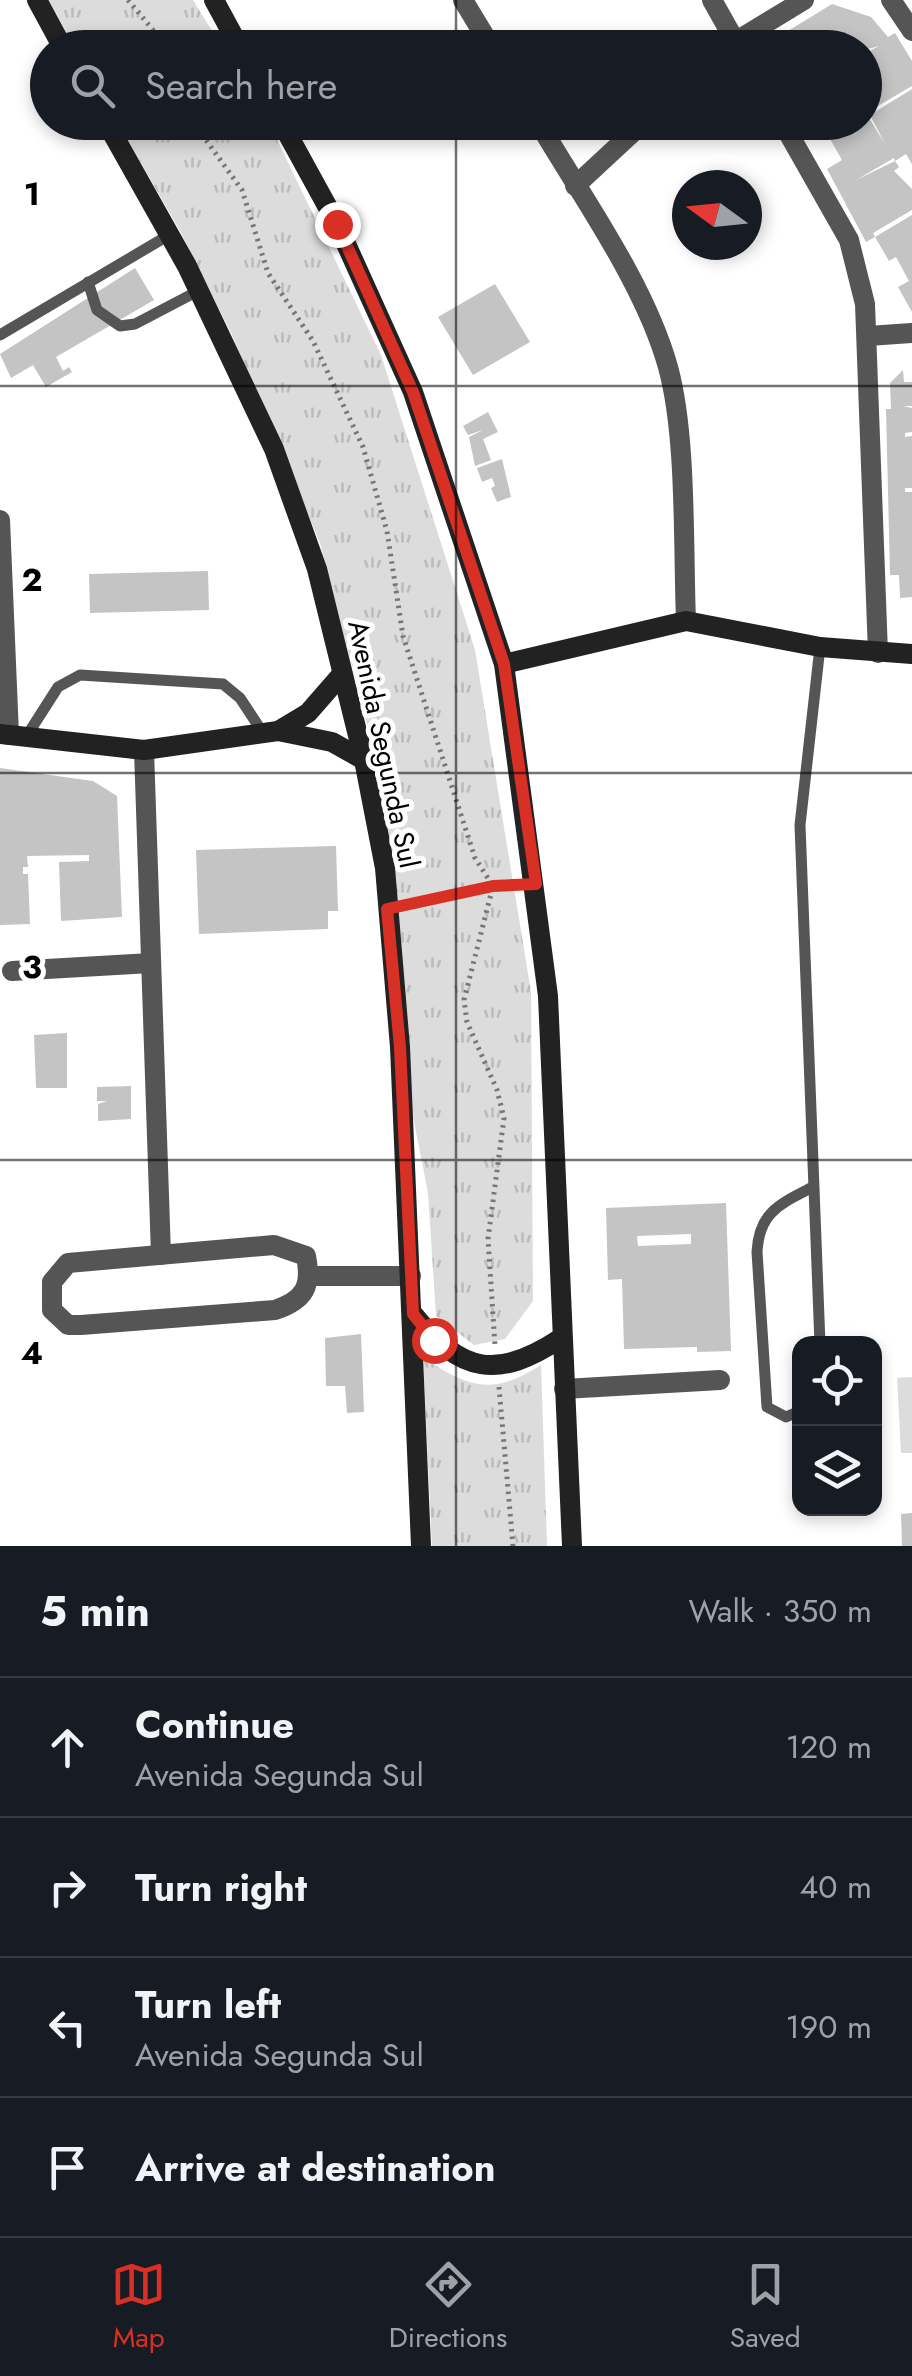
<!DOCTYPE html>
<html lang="en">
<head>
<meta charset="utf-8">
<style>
  :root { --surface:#171b24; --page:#242831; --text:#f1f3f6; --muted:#9ea1a6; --line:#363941; --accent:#d93025 }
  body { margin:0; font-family:Jost,sans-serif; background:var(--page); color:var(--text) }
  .controls { position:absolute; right:30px; bottom:30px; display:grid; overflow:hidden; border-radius:20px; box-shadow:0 5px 15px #0003 }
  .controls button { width:90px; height:90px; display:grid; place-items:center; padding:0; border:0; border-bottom:2px solid var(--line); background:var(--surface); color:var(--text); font:50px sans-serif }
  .compass { position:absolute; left:672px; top:170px; width:90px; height:90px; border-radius:50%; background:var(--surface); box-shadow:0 5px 15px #0003; rotate:285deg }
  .stop { position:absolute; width:30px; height:30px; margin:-22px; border:8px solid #d93025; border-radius:50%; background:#fff }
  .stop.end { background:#d93025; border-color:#fff; box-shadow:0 2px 10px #0008 }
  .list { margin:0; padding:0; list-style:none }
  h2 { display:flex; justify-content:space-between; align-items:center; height:130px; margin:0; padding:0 40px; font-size:42px }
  h2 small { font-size:32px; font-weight:400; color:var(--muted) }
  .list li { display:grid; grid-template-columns:65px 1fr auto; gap:30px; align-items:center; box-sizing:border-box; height:140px; padding:0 40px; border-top:2px solid var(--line) }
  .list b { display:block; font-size:38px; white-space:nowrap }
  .list p { margin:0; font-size:32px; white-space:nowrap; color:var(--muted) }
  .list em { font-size:32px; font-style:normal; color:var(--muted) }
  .icon { flex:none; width:55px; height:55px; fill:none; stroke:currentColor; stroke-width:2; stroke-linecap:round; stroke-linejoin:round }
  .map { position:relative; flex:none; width:912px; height:1546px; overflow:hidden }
  .search { position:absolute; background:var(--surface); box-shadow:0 5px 15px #0003; left:30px; right:30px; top:30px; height:110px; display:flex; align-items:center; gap:25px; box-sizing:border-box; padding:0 35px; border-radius:55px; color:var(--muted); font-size:38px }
  .sheet { height:690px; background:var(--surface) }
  nav { display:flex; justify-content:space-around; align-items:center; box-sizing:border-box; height:140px; border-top:2px solid var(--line); background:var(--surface); font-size:28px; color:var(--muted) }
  nav a { display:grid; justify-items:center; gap:5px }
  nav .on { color:var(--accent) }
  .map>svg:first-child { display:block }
</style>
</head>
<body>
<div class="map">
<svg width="912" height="1546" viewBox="0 0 912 1546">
  <defs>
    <pattern id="grass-tufts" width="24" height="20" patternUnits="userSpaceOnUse" patternTransform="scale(2.5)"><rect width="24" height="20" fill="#dcdcdc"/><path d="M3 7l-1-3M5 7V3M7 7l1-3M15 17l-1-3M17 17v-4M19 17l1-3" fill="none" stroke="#bbb"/></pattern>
  </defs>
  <rect width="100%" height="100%" fill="#fff"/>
  <g fill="url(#grass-tufts)">
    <path d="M 48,0 L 193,0 L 222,47 L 75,47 Z"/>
    <path d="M 118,123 L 269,123 L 381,355 L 475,650 L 531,992 L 533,1301 L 505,1339 L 474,1345 L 436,1316 L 428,1193 L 411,1106 L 384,790 L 320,543 L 232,335 L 180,231 Z"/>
    <path d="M 423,1357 C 468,1388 493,1396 541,1365 L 547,1546 L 432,1546 Z"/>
  </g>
  <path fill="#dcdcdc" d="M 912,1377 L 912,1453 L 901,1453 L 897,1378 Z"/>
  <g fill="#c4c4c4" fill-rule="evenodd">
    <path d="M 832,4 L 871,17 L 888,37 L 895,33 L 912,61 L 912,86 L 866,113 L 885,144 L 870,115 L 912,89 L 912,164 L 906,154 L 895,161 L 894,158 L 856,180 L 895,161 L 899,167 L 894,171 L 912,189 L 912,210 L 873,233 L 875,237 L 866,242 L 827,169 L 842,160 L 830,139 L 853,122 L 864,122 L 864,54 L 879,46 L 864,50 L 784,48 L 788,31 Z"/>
    <path d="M 820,122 L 840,122 L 842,127 L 828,136 Z"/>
    <path d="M 912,215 L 912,312 L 898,287 L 909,281 L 896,257 L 889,261 L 875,237 Z"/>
    <path d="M 135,268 L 154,300 L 56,357 L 63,371 L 69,367 L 72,372 L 46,387 L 33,365 L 11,378 L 0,354 Z"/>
    <path d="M 495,284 L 530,342 L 473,375 L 438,317 Z"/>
    <path d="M 903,370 L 904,382 L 912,382 L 912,406 L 903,406 L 912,408 L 912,432 L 905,433 L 905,437 L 912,436 L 912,488 L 905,488 L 905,492 L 912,492 L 912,597 L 900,598 L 899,575 L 890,575 L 886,409 L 891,409 L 890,383 Z"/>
    <path d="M 488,412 L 498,432 L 483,439 L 491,460 L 475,466 L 469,437 L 483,430 L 468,435 L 463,426 Z"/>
    <path d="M 502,459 L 511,497 L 497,502 L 491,488 L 495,486 L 492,478 L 482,482 L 477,468 Z"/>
    <path d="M 208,571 L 209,610 L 90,613 L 89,574 Z"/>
    <path d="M 0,768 L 93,781 L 117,796 L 122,917 L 61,921 L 59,862 L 89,861 L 89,855 L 27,856 L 28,867 L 23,867 L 23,874 L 28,874 L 30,924 L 0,925 Z"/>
    <path d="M 336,846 L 338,911 L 328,911 L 328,929 L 199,934 L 196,850 Z"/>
    <path d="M 67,1033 L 67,1088 L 36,1088 L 34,1035 Z"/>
    <path d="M 131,1086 L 131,1119 L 98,1121 L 98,1104 L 107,1101 L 97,1101 L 97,1087 Z"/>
    <path d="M 726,1203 L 731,1351 L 697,1352 L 697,1347 L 624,1349 L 622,1279 L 608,1280 L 606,1208 ZM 691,1234 L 691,1244 L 638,1246 L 637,1236 Z"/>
    <path d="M 361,1334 L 364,1412 L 347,1413 L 345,1386 L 326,1386 L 325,1338 Z"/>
    <path d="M 912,1513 L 912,1546 L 902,1546 L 901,1514 Z"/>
  </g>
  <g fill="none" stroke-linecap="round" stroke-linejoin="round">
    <g stroke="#777" stroke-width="5" stroke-dasharray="2.5 5" stroke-linecap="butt">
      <path d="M 128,0 L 168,48"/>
      <path d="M 193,122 L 242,190 L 268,273 L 313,341 L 363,447 L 387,531 L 403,636 L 475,858 L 493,886 L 464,1000 L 467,1022 L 497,1090 L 504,1118 L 488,1239 L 495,1346"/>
      <path d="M 410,904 L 512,885"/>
      <path d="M 499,1387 L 513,1546"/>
    </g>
    <g stroke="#555" stroke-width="11">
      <path d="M 88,282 L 97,310 L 120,326 L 135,324 L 198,291"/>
      <path d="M 0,335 L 169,235"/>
      <path d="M 820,647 L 800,825 L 820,1344"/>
      <path d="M 26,737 L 58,687 L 80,675 L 223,684 L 240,698 L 263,733"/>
      <path d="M 800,1411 L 786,1417 L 767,1407 L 757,1252 C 759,1212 780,1204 813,1187"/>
    </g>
    <g stroke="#555" stroke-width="20">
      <path d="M 463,0 L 492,48"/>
      <path d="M 712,0 L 739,48"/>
      <path d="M 891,0 L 912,31"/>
      <path d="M 725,48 L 804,0"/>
      <path d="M 538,122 C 582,197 645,284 668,367 C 687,436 683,547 686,621"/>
      <path d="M 782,122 L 849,240 L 865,304 L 878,653"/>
      <path d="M 575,186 L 644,122"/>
      <path d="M 868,336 L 912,333"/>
      <path d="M 0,520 L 9,735"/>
      <path d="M 144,750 L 161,1255"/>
      <path d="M 12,971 L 151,963"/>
      <path d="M 274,1245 L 306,1256 C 312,1286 305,1300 275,1310 L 81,1325 L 68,1325 L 52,1310 L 52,1282 L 68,1263 Z"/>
      <path d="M 310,1276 L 411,1276"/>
      <path d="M 564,1389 L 720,1380"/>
    </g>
    <g stroke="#222" stroke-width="20">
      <path d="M 37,0 L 63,48"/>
      <path d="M 214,0 L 240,48"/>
      <path d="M 106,122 L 187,266 L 274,449 L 317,569 L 364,760 L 385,868 L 400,1047 L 421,1546"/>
      <path d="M 281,122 L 337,224 L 413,392 L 504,664 L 548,996 L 572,1546"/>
      <path d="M 504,664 L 686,621 L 820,647 L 912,654"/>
      <path d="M 278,731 L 332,742 L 364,760"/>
      <path d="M 0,734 L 144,750 L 278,731 L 308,713 L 342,674"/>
      <path d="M 413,1314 C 461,1374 498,1380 561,1338"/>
    </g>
  </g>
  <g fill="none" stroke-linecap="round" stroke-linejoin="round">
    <path stroke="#d93025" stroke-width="12" d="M 337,224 L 413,392 L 504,664 L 536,884 L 493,886 L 387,909 L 400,1047 L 413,1314 L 434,1340"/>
  </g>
  <path fill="none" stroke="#000" stroke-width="2.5" stroke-opacity="0.55" d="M 456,0 L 456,48M 456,122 L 456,1546M 0,386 L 912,386M 0,773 L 912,773M 0,1160 L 912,1160"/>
  <g text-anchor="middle" stroke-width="10" stroke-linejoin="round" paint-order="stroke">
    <g font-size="28" fill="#000" stroke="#fff">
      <text transform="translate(384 744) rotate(78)" y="10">Avenida Segunda Sul</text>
    </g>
  </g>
  <g font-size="32" text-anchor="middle" font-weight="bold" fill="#000" stroke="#fff" stroke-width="10" stroke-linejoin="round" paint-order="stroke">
    <text x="32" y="205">1</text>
    <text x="32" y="591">2</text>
    <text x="32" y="978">3</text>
    <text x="32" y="1364">4</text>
  </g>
</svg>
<div class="controls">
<button><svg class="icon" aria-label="locate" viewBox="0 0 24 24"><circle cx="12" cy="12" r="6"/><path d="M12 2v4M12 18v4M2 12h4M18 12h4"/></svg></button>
<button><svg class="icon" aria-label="layers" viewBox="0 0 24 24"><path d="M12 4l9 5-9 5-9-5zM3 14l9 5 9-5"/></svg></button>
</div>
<svg class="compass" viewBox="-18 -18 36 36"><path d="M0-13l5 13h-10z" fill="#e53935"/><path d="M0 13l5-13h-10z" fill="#9ea1a6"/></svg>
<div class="stop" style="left:434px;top:1340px"></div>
<div class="stop end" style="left:337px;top:224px"></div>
<div class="search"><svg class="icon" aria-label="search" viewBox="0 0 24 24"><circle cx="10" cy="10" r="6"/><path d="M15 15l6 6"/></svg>Search here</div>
</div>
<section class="sheet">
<h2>5 min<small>Walk · 350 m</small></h2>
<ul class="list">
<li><svg class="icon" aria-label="ahead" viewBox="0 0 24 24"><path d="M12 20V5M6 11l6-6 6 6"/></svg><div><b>Continue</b><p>Avenida Segunda Sul</p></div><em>120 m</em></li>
<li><svg class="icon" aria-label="right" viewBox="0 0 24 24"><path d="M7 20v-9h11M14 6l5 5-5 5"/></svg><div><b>Turn right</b></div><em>40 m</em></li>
<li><svg class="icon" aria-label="left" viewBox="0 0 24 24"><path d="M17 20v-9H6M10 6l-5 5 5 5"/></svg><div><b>Turn left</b><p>Avenida Segunda Sul</p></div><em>190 m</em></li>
<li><svg class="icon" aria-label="arrive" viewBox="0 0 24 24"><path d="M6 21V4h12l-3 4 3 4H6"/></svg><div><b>Arrive at destination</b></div></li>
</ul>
</section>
<nav>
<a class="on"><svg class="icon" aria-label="map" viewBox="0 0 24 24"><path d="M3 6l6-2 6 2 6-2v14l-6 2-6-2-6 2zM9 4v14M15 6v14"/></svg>Map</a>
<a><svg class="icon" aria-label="directions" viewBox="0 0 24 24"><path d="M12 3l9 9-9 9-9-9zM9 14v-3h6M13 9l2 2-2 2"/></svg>Directions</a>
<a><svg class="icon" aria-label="saved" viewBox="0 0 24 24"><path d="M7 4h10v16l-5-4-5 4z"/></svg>Saved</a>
</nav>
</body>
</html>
